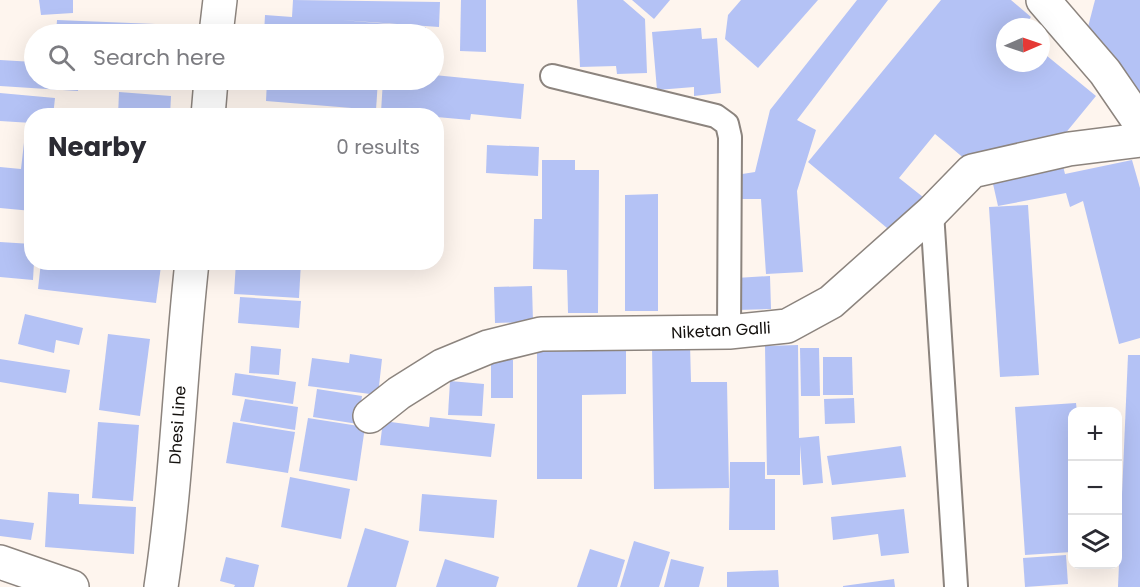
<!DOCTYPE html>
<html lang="en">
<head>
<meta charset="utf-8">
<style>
  :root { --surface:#fff; --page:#f2f2f3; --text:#2b2b33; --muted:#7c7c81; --line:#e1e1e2 }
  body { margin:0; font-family:Poppins,sans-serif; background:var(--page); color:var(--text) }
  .controls { position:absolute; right:18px; bottom:18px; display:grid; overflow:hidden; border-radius:12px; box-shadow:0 6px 24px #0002 }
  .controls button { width:54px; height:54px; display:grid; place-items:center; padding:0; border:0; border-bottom:2px solid var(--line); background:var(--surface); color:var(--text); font:30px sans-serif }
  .compass { position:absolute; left:996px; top:18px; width:54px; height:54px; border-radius:50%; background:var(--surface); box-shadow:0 6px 24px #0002; rotate:88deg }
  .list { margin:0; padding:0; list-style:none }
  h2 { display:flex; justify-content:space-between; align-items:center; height:78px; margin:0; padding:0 24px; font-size:26px }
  h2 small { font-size:20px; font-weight:400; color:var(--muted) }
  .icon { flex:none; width:33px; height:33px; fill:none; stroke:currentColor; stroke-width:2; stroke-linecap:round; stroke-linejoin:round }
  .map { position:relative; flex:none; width:1140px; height:587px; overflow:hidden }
  .search { position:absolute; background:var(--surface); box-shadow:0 6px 24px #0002; left:24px; top:24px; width:420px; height:66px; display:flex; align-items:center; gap:15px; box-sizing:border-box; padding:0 21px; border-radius:33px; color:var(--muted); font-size:22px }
  .panel { position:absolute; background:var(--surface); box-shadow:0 6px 24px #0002; left:24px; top:108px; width:420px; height:162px; border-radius:24px }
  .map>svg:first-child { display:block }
</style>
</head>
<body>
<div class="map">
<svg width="1140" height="587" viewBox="0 0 1140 587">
  <rect width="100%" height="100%" fill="#fef5ee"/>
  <g fill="#b4c2f5">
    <path d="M 39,0 L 73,0 L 73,13 L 41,15 Z"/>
    <path d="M 293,0 L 440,2 L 439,27 L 341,20 L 426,27 L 426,34 L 264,34 L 265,15 L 292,17 Z"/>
    <path d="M 461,0 L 486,0 L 486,52 L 460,51 Z"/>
    <path d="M 577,0 L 623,0 L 645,19 L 647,73 L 617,74 L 616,66 L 580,67 Z"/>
    <path d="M 632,0 L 670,0 L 654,19 Z"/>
    <path d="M 741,0 L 818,0 L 758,68 L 725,39 L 728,15 Z"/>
    <path d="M 857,0 L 888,0 L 797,120 L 816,130 L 797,191 L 803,272 L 766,274 L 761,199 L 737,199 L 736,175 L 755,172 L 770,110 Z"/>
    <path d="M 941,0 L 1011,0 L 1031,17 L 1023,27 L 1005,27 L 1005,63 L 1041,63 L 1041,51 L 1096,96 L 1064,135 L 966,160 L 935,134 L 899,178 L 923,197 L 893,233 L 808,162 Z"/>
    <path d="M 1095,0 L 1140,0 L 1140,104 L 1088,27 Z"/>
    <path d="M 57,20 L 180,25 L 180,34 L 56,34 Z"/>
    <path d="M 701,28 L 702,39 L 717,38 L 721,93 L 694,96 L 694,87 L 657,90 L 652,32 Z"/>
    <path d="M 0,60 L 34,62 L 34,80 L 79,80 L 78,91 L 0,86 Z"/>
    <path d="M 434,75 L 524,84 L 521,119 L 471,114 L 470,120 L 381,112 L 383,80 L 434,80 Z"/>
    <path d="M 267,80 L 378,80 L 376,110 L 266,101 Z"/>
    <path d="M 119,92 L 171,96 L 170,116 L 118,116 Z"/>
    <path d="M 0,93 L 55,98 L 53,116 L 32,116 L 32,123 L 0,121 Z"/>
    <path d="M 355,112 L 377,113 L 377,116 L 355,116 Z"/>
    <path d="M 26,125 L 32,125 L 32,211 L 0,208 L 0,167 L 21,169 Z"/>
    <path d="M 487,145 L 539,147 L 538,176 L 486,173 Z"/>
    <path d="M 542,160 L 575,160 L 575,170 L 599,170 L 598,313 L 568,313 L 567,270 L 533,269 L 534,219 L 542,219 Z"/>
    <path d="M 1132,160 L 1140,188 L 1140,338 L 1119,344 L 1083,201 L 1070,207 L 1066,193 L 998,206 L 991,175 L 1062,162 L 1065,174 Z"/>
    <path d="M 658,194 L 658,311 L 625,311 L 625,195 Z"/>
    <path d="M 1028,205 L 1039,375 L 1000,377 L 989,207 Z"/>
    <path d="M 0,242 L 32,244 L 32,262 L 34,262 L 33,280 L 0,277 Z"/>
    <path d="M 41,262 L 131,262 L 161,266 L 156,303 L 38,289 Z"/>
    <path d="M 236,262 L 301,262 L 299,298 L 234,294 Z"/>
    <path d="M 323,262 L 412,262 L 412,269 L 323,264 Z"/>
    <path d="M 770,276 L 771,309 L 737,310 L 736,278 Z"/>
    <path d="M 532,286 L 533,322 L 495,323 L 494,287 Z"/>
    <path d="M 240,297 L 301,301 L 299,328 L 238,323 Z"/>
    <path d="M 25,314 L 83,328 L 79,345 L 56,340 L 54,353 L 18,344 Z"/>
    <path d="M 108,334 L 150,339 L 140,416 L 99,410 Z"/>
    <path d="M 690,344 L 691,382 L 727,382 L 729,488 L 654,489 L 652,345 Z"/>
    <path d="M 798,345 L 799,438 L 819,436 L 823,483 L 803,485 L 800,445 L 800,475 L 767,475 L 765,346 Z"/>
    <path d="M 251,346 L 281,349 L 279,375 L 249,373 Z"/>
    <path d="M 800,348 L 819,348 L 820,396 L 801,396 Z"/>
    <path d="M 537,349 L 626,349 L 626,394 L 582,395 L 582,479 L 537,479 Z"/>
    <path d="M 350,354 L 382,359 L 378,395 L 308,386 L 312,358 L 349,363 Z"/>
    <path d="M 1128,355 L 1140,355 L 1140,587 L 1118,587 Z"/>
    <path d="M 823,357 L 852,357 L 853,395 L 823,395 Z"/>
    <path d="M 0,359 L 70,370 L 66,393 L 0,382 Z"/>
    <rect x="491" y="360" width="22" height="38"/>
    <path d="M 235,373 L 296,382 L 293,404 L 232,395 Z"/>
    <path d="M 450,381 L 484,384 L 482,416 L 448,415 Z"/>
    <path d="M 317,389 L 362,396 L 358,424 L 313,417 Z"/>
    <path d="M 854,398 L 855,423 L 825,424 L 824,399 Z"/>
    <path d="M 245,399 L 298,407 L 295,430 L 240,421 Z"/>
    <path d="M 1076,403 L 1077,412 L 1072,412 L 1072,552 L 1025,555 L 1015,407 Z"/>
    <path d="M 430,417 L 495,424 L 491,457 L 380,445 L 383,421 L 429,427 Z"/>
    <path d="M 308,418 L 365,427 L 357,481 L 299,471 Z"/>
    <path d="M 98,422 L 139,425 L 133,501 L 92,498 Z"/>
    <path d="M 233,422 L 295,432 L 288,473 L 226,463 Z"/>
    <path d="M 901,446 L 906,477 L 832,485 L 827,456 Z"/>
    <path d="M 730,462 L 765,462 L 765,479 L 775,479 L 775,530 L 729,530 Z"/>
    <path d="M 290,477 L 350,489 L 341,539 L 281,527 Z"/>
    <path d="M 48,492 L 79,494 L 79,504 L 136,507 L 134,554 L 45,547 Z"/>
    <path d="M 422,494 L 497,500 L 494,538 L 419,531 Z"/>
    <path d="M 904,509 L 909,553 L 881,556 L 878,534 L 833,540 L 831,517 Z"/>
    <path d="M 0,519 L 34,523 L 31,540 L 0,536 Z"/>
    <path d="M 365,528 L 409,541 L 396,587 L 347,587 Z"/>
    <path d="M 634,541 L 670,552 L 659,587 L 620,587 Z"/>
    <path d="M 590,549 L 625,560 L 617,587 L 577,587 Z"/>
    <path d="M 1066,555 L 1068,584 L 1025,587 L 1023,558 Z"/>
    <path d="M 226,557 L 259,565 L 254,587 L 234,587 L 235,585 L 220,581 Z"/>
    <path d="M 445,559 L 499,577 L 496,587 L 436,587 Z"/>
    <path d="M 671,559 L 704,567 L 699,587 L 664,587 Z"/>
    <path d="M 778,570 L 779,587 L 727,587 L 727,572 Z"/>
    <path d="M 894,579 L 895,587 L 843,587 L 843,586 Z"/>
  </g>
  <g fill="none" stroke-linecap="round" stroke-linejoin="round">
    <defs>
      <g id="service">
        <path d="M 552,76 L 716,116 L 727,124 L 730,137 L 729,332"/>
        <path d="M 932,212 L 956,586"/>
      </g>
      <g id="minor">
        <path d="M 1043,0 L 1105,72 L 1140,123"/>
        <path d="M 216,34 L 220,0"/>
        <path d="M 208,116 L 211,80"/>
        <path d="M 370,416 L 399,393 L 442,366 L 488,347 L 541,334 L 729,332 L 787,326 L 831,302 L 932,212 L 972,171 L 1069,149 L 1140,140"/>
        <path d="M 0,562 L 72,587"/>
        <path d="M 161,587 C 177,480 180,370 192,262"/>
      </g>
    </defs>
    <use href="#service" stroke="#8c847e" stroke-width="26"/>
    <use href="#minor" stroke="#8c847e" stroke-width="36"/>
    <use href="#service" stroke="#fff" stroke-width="22"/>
    <use href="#minor" stroke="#fff" stroke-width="33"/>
  </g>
  <g text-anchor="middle" stroke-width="5" stroke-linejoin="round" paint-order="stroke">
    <g font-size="16" fill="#14110e" stroke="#fff">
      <text transform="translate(721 330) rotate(-3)" y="6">Niketan Galli</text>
      <text transform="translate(177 425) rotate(-86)" y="6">Dhesi Line</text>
    </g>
  </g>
</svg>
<div class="controls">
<button>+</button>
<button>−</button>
<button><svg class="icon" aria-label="layers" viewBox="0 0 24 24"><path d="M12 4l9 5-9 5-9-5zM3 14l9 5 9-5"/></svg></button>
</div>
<svg class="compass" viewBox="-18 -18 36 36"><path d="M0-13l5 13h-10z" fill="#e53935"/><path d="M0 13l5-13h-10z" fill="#7c7c81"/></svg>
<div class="search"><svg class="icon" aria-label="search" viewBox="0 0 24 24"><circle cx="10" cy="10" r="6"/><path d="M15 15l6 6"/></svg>Search here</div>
<section class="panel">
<h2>Nearby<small>0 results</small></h2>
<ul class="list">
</ul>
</section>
</div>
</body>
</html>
